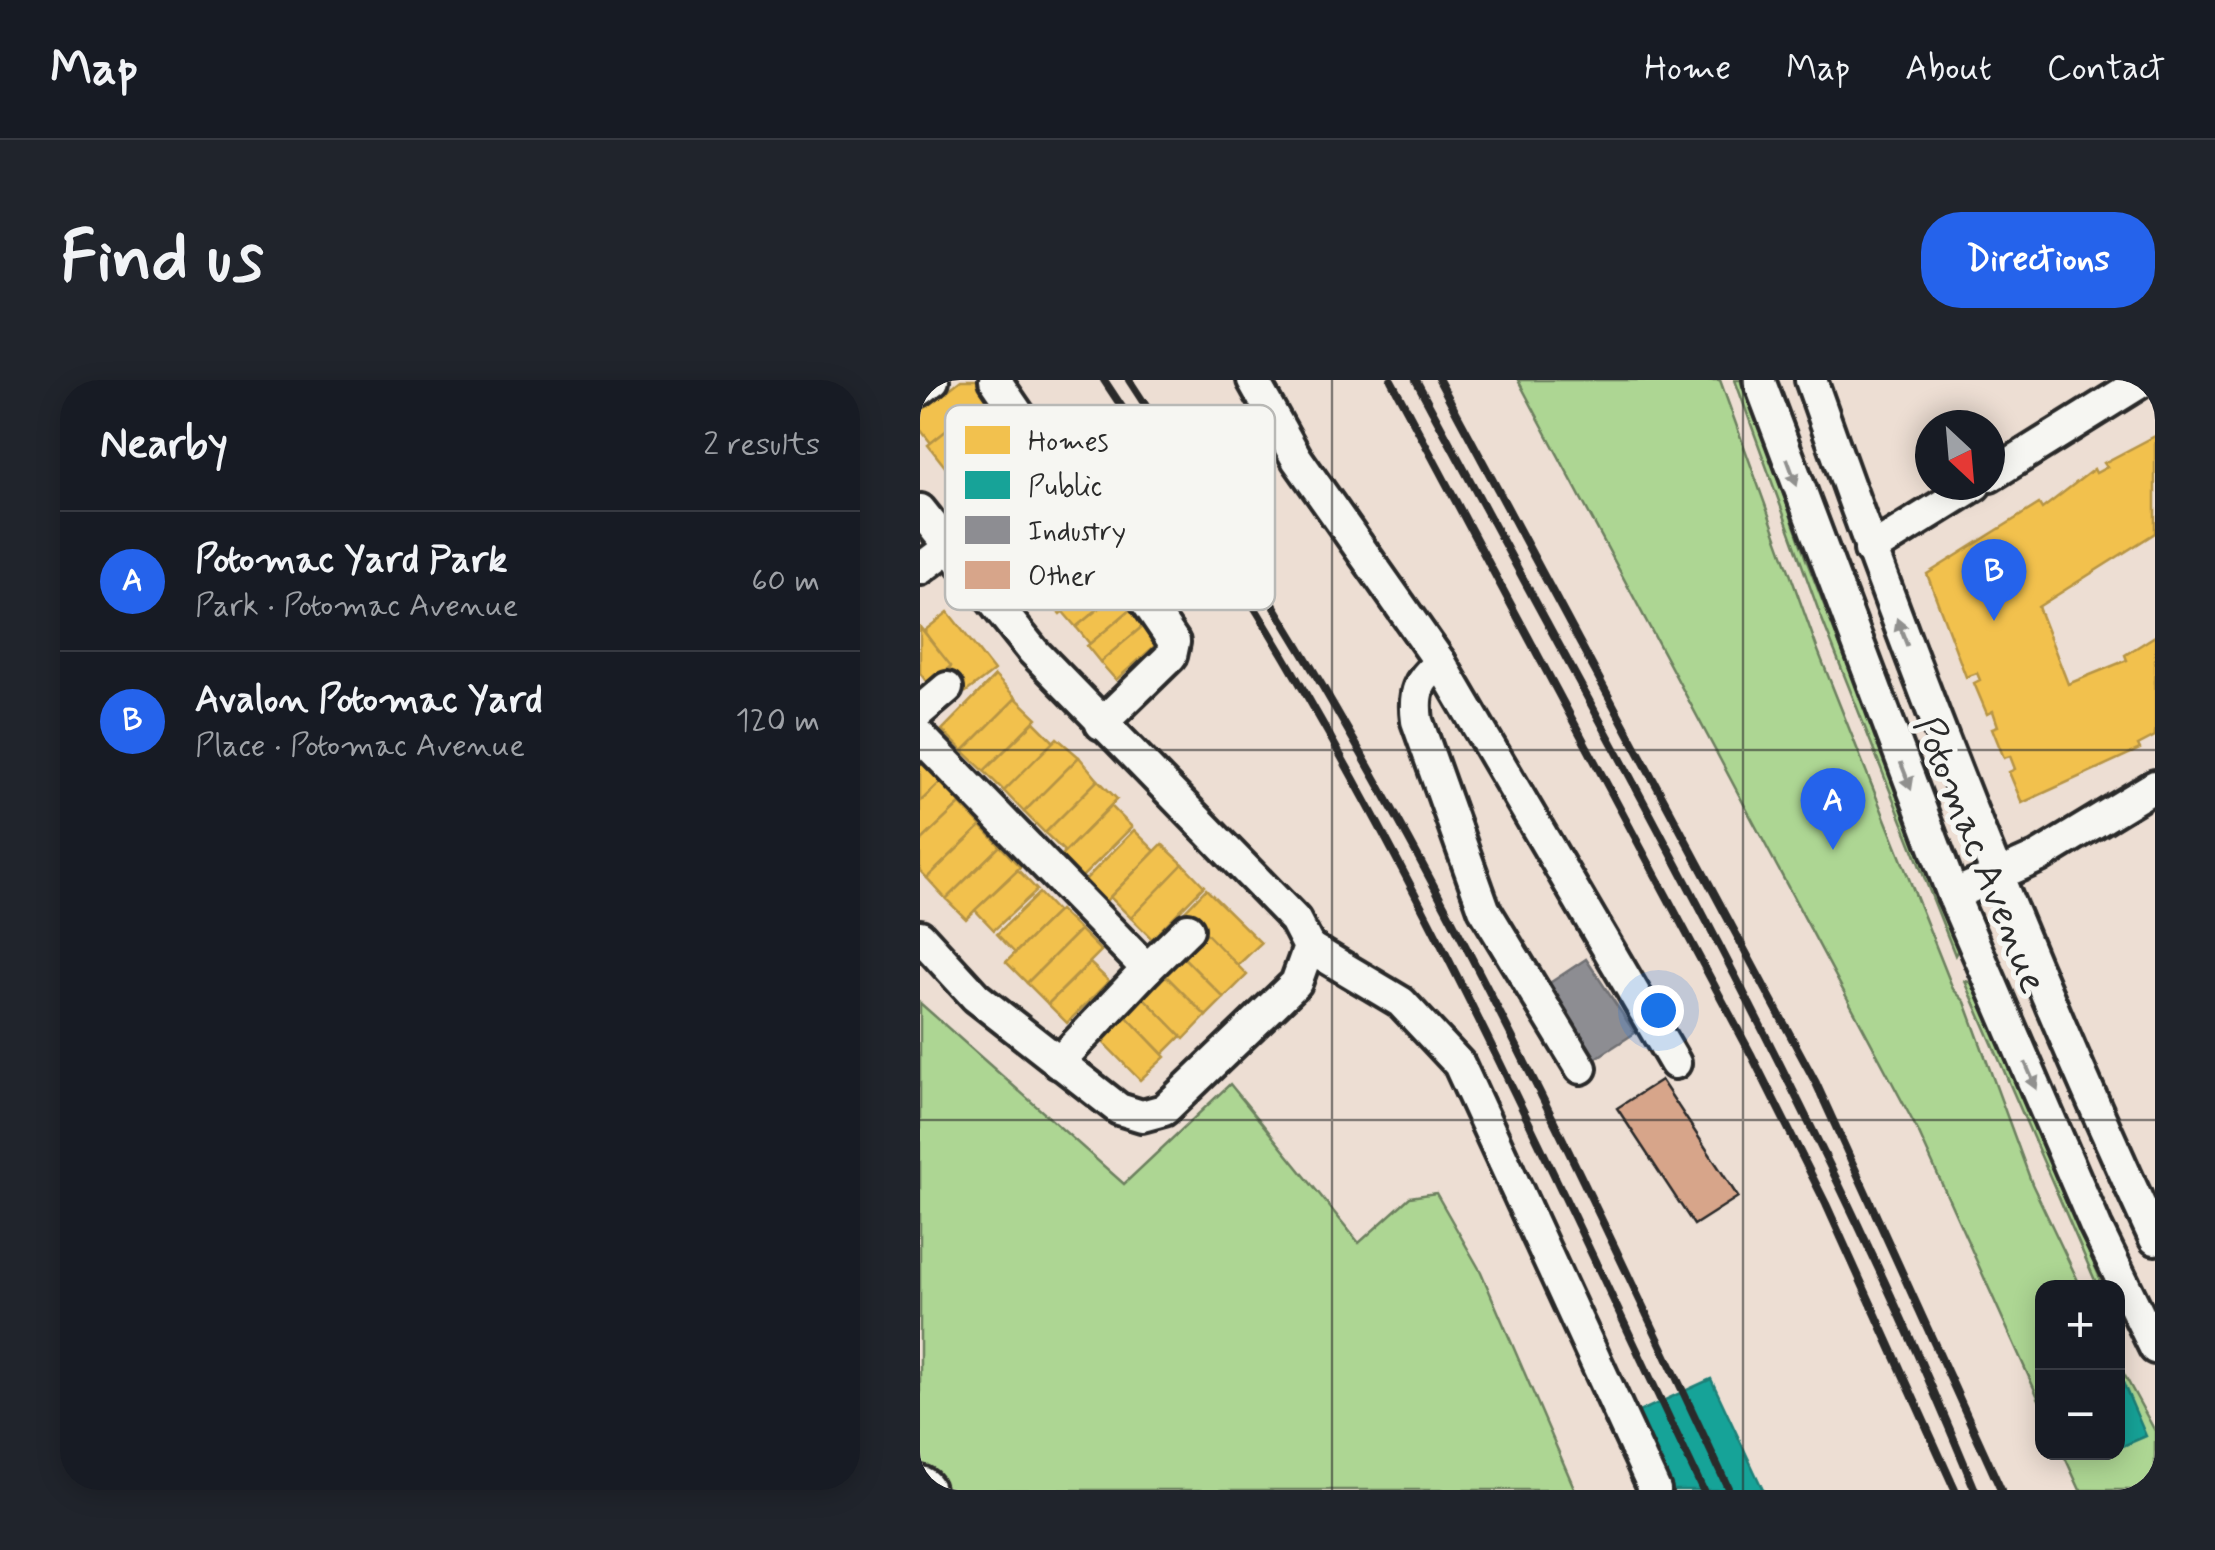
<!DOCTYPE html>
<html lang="en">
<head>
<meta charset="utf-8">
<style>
  :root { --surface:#171b24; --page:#20242c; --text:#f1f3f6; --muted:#9ea1a6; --line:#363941; --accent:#2563eb }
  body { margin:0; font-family:Mynerve,sans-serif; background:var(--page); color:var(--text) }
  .controls { position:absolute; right:30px; bottom:30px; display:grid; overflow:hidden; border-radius:20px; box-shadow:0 5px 25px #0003 }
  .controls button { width:90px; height:90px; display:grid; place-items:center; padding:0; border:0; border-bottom:2px solid var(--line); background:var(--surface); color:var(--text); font:50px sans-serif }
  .compass { position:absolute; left:995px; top:30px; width:90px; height:90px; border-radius:50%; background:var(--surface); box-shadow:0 5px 25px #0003; rotate:154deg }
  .you { position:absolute; left:738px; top:630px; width:35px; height:35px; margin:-25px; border:8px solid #fff; border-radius:50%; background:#1a73e8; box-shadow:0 0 0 15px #1a73e833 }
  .badge { display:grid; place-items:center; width:65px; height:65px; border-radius:50%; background:var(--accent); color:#fff; font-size:32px; font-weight:700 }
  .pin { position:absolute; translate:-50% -82px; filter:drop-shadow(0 2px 5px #0008) }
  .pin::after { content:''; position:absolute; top:52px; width:35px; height:30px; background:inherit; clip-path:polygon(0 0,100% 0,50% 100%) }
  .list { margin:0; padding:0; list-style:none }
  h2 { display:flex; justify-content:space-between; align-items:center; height:130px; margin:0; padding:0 40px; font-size:42px }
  h2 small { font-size:32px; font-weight:400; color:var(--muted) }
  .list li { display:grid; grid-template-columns:65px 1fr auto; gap:30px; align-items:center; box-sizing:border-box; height:140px; padding:0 40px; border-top:2px solid var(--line) }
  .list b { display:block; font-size:38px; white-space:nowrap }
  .list p { margin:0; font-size:32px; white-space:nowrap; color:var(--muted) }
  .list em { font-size:32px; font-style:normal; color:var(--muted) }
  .map { position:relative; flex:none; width:1235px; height:1110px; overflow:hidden; border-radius:40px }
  header { display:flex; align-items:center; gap:60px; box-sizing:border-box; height:140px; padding:0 50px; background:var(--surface); border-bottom:2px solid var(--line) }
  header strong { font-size:48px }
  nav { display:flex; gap:55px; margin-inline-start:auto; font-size:35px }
  .intro { display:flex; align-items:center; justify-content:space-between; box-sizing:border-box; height:240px; padding:0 60px }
  h1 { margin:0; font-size:70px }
  .button { padding:25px 45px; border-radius:40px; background:var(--accent); color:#fff; font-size:35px; font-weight:700 }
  main { display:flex; gap:60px; padding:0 60px }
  aside { flex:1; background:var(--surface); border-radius:40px; box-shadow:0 5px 25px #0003 }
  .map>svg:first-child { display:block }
</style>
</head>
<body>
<header>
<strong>Map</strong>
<nav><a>Home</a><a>Map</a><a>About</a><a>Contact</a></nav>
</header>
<div class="intro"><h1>Find us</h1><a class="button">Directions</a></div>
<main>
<aside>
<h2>Nearby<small>2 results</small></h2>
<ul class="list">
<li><span class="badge">A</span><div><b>Potomac Yard Park</b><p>Park · Potomac Avenue</p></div><em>60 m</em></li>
<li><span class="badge">B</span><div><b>Avalon Potomac Yard</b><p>Place · Potomac Avenue</p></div><em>120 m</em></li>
</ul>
</aside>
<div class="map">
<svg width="1235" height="1110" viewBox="0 0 1235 1110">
  <rect width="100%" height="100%" fill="#edded3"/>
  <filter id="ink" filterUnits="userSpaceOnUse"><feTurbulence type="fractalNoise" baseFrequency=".01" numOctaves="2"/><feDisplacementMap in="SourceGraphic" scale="20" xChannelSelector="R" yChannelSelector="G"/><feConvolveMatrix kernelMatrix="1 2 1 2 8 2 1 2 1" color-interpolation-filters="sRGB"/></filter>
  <g filter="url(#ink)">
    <g fill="#add693" stroke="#6c805f" stroke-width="2.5">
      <path d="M 598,0 L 800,0 L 897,268 L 1033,609 L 1045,622 L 1112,804 L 1161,907 L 1122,908 L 1122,1026 L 998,751 Z"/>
      <path d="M 815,0 L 823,0 L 886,179 L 1039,568 L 1035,575 L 898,229 Z"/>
      <path d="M 1045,601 L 1054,603 L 1180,898 L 1177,905 Z"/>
      <path d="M 0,623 L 204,804 L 310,704 L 439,863 L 490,817 L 516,813 L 561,892 L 655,1110 L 0,1110 Z"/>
      <path d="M 1198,983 L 1235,1051 L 1235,1110 L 1160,1110 L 1143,1073 L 1198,1072 Z"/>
    </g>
    <g fill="#f2c14e" stroke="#b69444" stroke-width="2.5">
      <path d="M 41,0 L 57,0 L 70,16 L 11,63 L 0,49 L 0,32 Z"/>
      <path d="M 68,18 L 86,41 L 26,88 L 8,65 Z"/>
      <path d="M 1235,56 L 1235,153 L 1118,227 L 1148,304 L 1207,280 L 1205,275 L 1235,256 L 1235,356 L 1218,365 L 1220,369 L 1102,423 L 1089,392 L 1095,389 L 1090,376 L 1084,378 L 1072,348 L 1078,346 L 1073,331 L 1067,334 L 1054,303 L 1060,300 L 1057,293 L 1046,297 L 1007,194 L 1119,124 L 1122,129 L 1174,89 L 1176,93 L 1187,87 L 1184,83 Z"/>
      <path d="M 170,181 L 184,198 L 140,234 L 126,218 Z"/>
      <path d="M 185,196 L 199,212 L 156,247 L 143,232 Z"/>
      <path d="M 199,212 L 212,228 L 170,264 L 156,247 Z"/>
      <path d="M 210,230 L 223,246 L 180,282 L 167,266 Z"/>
      <path d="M 28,232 L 74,291 L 46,312 L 4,251 Z"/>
      <path d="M 223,246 L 238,263 L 196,300 L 180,282 Z"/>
      <path d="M 0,247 L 31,286 L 8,304 L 0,293 Z"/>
      <path d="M 75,296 L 96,318 L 43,371 L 22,350 Z"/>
      <path d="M 96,318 L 117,338 L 64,391 L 43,371 Z"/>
      <path d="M 114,342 L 134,362 L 84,411 L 64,391 Z"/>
      <path d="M 137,358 L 159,377 L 104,432 L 84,411 Z"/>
      <path d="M 159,377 L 178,400 L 125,453 L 104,432 Z"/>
      <path d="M 3,382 L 22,401 L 0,422 L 0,385 Z"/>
      <path d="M 178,400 L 197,419 L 145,472 L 125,453 Z"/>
      <path d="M 22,401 L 42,422 L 0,462 L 0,422 Z"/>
      <path d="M 40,424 L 61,446 L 7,498 L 0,491 L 0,462 Z"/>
      <path d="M 191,426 L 212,447 L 159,500 L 138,479 Z"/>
      <path d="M 61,446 L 80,466 L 26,519 L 7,498 Z"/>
      <path d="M 214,450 L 235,471 L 183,524 L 162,503 Z"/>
      <path d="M 242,464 L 263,484 L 211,538 L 190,517 Z"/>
      <path d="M 80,466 L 100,487 L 46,539 L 26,519 Z"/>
      <path d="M 263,484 L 284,506 L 232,559 L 211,538 Z"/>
      <path d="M 98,490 L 117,510 L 74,550 L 55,530 Z"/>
      <path d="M 286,509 L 341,563 L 318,585 L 261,535 Z"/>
      <path d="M 119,513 L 137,532 L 95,573 L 77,554 Z"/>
      <path d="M 139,530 L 160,550 L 107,603 L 86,582 Z"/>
      <path d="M 160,550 L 181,571 L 128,624 L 107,603 Z"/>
      <path d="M 286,553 L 327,595 L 304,618 L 262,576 Z"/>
      <path d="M 262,576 L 304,618 L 286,636 L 244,594 Z"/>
      <path d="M 170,583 L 189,601 L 147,643 L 128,624 Z"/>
      <path d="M 244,594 L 286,636 L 264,659 L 221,615 Z"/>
      <path d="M 221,615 L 261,656 L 243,674 L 203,633 Z"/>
      <path d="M 203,633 L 245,677 L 220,700 L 178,657 Z"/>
    </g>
    <g fill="#17a398" stroke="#1d7f77" stroke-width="2.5">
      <path d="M 1198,991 L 1226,1056 L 1198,1068 Z"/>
      <path d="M 791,999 L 843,1110 L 749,1110 L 714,1034 Z"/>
    </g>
    <path fill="#8d8d92" stroke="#707073" stroke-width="2.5" d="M 666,579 L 715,653 L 670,682 L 622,608 Z"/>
    <path fill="#d7a58a" stroke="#2b2b2b" stroke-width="2.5" d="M 741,700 L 818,817 L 774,845 L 697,728 Z"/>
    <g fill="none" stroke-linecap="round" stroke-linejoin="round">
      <defs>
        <g id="minor">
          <path d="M 75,0 L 254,262 L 251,276 L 181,344"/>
          <path d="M 333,0 L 377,79 L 520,282 L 755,683"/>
          <path d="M 839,0 L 1033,515 L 1176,847 L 1235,968"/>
          <path d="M 891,0 C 993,291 1105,579 1235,859"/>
          <path d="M 0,10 L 13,0"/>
          <path d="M 1070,96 L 1224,0"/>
          <path d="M 0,130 L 113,271 L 375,540 L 389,567 L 376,603 L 244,730 L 222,736 L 199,729 L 56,617 L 0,556"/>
          <path d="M 950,170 L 1055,105"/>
          <path d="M 0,189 L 28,168"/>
          <path d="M 520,282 C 498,301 493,312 497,341 L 564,529 L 661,688"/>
          <path d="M 0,331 L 27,308"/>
          <path d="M 0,356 L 227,589 L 138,683"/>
          <path d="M 1033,515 L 1118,477 L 1235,406"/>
          <path d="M 389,567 L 481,622 L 539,684 L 735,1110"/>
          <path d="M 227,589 L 268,549"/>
        </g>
        <path id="highway" d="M 0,1108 L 2,1110"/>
      </defs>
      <use href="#minor" stroke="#2b2b2b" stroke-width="38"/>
      <use href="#highway" stroke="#2b2b2b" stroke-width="50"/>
      <use href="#minor" stroke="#f6f6f2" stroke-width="30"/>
      <use href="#highway" stroke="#f6f6f2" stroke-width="42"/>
      <g stroke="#2b2b2b" stroke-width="8">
        <path d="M 184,0 C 235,78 290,154 338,233 C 508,513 643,815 783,1110"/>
        <path d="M 209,0 C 279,108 350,215 414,326 C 561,579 686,846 809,1110"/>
        <path d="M 471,0 L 832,676 L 906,824 L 1035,1110"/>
        <path d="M 496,0 C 691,365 899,726 1055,1110"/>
        <path d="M 519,0 L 896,703 L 1081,1110"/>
      </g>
    </g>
    <defs><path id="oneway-solid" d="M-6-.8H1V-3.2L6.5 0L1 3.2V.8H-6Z" transform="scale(2.5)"/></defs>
    <g fill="#90908e">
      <use href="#oneway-solid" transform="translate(872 92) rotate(70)"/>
      <use href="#oneway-solid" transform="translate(982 252) rotate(-111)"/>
      <use href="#oneway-solid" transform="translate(986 396) rotate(69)"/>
      <use href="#oneway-solid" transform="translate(1111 696) rotate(67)"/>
    </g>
  </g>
  <path fill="none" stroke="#2b2b2b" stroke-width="2.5" stroke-opacity="0.55" d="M 412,0 L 412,1110M 823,0 L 823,1110M 0,370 L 1235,370M 0,740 L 1235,740"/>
  <g text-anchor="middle" stroke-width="10" stroke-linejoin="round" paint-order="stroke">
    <g font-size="40" fill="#2b2b2b" stroke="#f6f6f2">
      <text transform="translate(1062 474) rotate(68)" y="14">Potomac Avenue</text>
    </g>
  </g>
  <rect x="25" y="25" width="330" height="205" rx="15" fill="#f6f6f2" stroke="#b9b9b6" stroke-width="2.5"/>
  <rect x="45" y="46" width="45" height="28" fill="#f2c14e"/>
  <rect x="45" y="91" width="45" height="28" fill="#17a398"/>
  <rect x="45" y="136" width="45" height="28" fill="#8d8d92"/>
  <rect x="45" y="181" width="45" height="28" fill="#d7a58a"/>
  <g font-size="28" fill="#2b2b2b">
    <text x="108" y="70">Homes</text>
    <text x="108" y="115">Public</text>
    <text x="108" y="160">Industry</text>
    <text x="108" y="205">Other</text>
  </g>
</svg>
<div class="controls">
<button>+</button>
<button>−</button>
</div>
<svg class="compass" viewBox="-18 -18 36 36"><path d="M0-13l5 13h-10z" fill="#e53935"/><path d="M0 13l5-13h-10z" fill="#9ea1a6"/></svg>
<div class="you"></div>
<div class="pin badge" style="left:913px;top:470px">A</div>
<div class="pin badge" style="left:1074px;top:241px">B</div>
</div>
</main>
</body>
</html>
